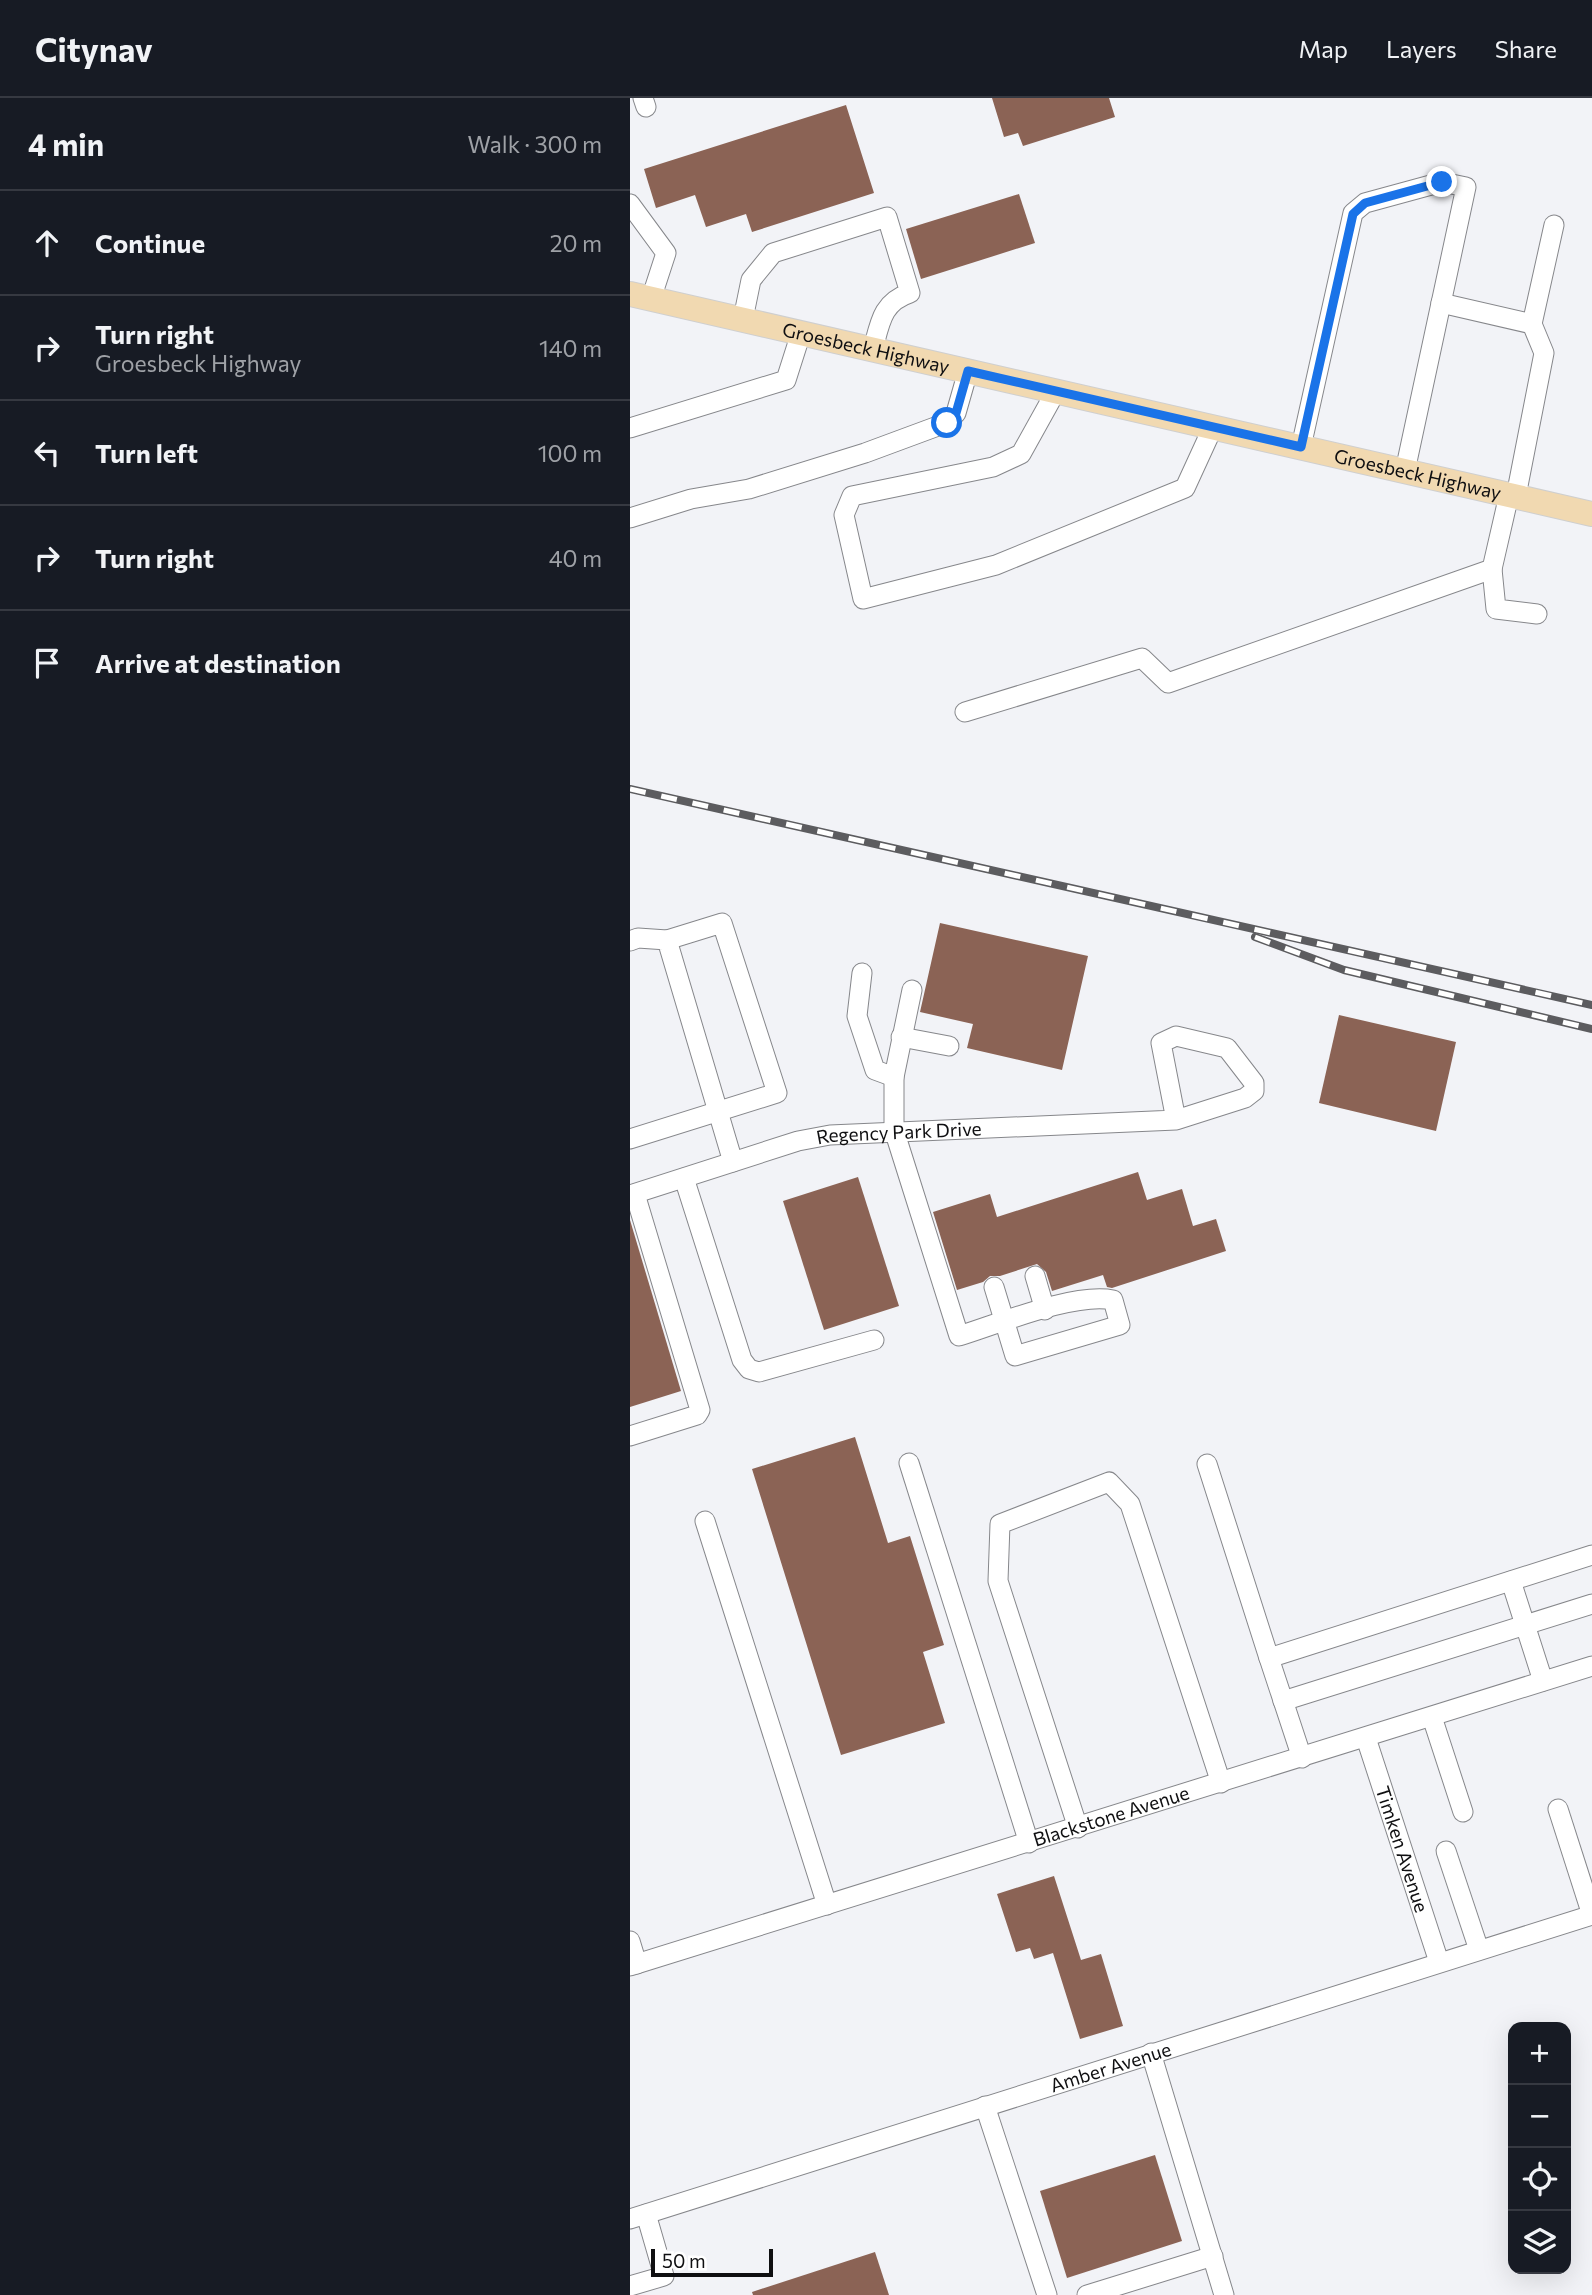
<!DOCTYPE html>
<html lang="en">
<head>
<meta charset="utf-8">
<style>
  :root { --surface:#171b24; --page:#242831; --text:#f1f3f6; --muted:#9ea1a6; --line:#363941 }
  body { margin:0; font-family:Commissioner,sans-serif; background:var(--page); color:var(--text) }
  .controls { position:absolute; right:21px; bottom:21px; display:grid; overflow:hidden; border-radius:14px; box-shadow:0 7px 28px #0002 }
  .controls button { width:63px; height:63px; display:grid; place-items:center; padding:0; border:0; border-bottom:2px solid var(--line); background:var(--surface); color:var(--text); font:35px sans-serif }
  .scale { position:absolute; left:21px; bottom:18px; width:122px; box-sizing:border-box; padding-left:7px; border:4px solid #0f0f11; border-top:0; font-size:19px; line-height:24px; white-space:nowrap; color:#0f0f11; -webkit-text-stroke:5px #fff; paint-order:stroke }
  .stop { position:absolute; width:21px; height:21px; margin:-16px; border:5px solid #1a73e8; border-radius:50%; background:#fff }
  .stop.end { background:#1a73e8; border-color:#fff; box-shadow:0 2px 7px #0008 }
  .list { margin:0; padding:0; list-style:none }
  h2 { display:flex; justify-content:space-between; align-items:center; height:91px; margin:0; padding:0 28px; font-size:30px }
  h2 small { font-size:23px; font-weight:400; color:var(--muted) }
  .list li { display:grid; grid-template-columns:46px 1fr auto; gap:21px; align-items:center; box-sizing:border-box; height:105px; padding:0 28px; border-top:2px solid var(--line) }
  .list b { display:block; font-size:26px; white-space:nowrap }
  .list p { margin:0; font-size:23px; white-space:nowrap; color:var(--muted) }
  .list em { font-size:23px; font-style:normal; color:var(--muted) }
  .icon { flex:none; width:38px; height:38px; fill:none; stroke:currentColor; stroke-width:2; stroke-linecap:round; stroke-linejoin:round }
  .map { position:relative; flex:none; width:962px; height:2197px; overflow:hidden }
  header { display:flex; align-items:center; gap:42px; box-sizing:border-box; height:98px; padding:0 35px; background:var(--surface); border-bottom:2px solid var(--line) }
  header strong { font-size:33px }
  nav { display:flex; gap:38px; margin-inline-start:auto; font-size:24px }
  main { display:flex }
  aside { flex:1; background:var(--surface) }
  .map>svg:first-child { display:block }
</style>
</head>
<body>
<header>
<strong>Citynav</strong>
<nav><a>Map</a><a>Layers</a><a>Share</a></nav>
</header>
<main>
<aside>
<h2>4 min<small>Walk · 300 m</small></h2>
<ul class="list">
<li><svg class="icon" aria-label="ahead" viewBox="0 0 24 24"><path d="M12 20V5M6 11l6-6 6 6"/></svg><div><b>Continue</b></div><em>20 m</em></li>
<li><svg class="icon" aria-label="right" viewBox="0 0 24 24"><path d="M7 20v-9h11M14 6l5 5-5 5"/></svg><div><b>Turn right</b><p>Groesbeck Highway</p></div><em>140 m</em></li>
<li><svg class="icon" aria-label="left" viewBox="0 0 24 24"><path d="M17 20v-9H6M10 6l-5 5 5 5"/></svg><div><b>Turn left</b></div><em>100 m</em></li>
<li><svg class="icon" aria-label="right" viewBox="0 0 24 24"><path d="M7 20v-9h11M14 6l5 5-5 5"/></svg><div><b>Turn right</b></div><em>40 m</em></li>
<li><svg class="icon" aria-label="arrive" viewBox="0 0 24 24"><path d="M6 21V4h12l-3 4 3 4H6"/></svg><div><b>Arrive at destination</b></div></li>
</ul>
</aside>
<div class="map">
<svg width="962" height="2197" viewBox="0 0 962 2197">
  <rect width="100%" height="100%" fill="#f2f3f7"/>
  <g fill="#8b6355">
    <path d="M 362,0 L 479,0 L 485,19 L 393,48 L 388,35 L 374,39 Z"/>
    <path d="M 216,7 L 244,95 L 122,134 L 116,116 L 76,129 L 65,97 L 26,110 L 14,71 Z"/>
    <path d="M 389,96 L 405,145 L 291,181 L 276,131 Z"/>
    <path d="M 310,825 L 458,858 L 432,972 L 337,950 L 343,926 L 290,914 Z"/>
    <path d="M 709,917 L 826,944 L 806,1033 L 689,1005 Z"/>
    <path d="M 508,1074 L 517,1102 L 552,1091 L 563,1128 L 586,1121 L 596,1153 L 482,1190 L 477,1189 L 473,1177 L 422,1193 L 416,1174 L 407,1166 L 370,1178 L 360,1178 L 353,1184 L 327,1192 L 303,1114 L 360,1096 L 367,1119 Z"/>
    <path d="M 228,1079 L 269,1208 L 194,1232 L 153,1103 Z"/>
    <path d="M 0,1122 L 51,1293 L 0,1309 Z"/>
    <path d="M 225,1339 L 258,1445 L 280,1438 L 314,1547 L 293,1554 L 315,1625 L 211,1657 L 122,1371 Z"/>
    <path d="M 424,1778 L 451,1862 L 471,1856 L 493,1928 L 450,1941 L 423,1855 L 404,1861 L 400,1850 L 386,1854 L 367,1796 Z"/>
    <path d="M 525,2057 L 552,2143 L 437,2180 L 410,2093 Z"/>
    <path d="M 245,2154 L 259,2197 L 123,2197 L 122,2194 Z"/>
  </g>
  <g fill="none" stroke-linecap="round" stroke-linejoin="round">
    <defs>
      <g id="minor">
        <path d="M 13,0 L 16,9"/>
        <path d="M 0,106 L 36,155 L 21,201"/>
        <path d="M 811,205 L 902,226 L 914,255 L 886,398"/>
        <path d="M 113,221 L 121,182 L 143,155 L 257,119 L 280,195 C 252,204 250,225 243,251"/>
        <path d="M 902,226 L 924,127"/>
        <path d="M 426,293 L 391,356 L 363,369 L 222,398 L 214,417 L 233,501 L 366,467 L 555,390 L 583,329"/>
        <path d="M 0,330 L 156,282 L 171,235"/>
        <path d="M 671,349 L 723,115 L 735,105 L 812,84 L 836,89 L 775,373"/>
        <path d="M 0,420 L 61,401 L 119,391 L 235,355 L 316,325 L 326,315 L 338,273"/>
        <path d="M 862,471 L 866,511 L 907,516"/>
        <path d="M 335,614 L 512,560 L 538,585 L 862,471 L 879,397"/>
        <path d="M 0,843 L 8,840 L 37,842 L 103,1064"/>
        <path d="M 232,875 L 227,918 L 245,972 L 264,979"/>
        <path d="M 282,892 L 264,979 L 264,1032 L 329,1238 C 368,1226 445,1194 483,1202 L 490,1227 L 385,1258 L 364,1189"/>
        <path d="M 271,939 L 319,948"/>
        <path d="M 0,1041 L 147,995 L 92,825 L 37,842"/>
        <path d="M 54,1080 L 112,1262 L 119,1271 L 129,1274 L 244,1242"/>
        <path id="s1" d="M 0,1097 L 168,1043 L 200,1037 L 546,1022 L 615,1000 L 624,993 L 624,985 L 597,950 L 546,938 L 531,945 L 546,1022"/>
        <path d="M 405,1178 L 415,1212"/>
        <path d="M 0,1338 L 67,1317 L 70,1312 L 5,1096"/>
        <path d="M 279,1365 L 399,1745"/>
        <path d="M 577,1366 L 639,1560"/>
        <path d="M 75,1423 L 197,1807"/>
        <path d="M 881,1483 L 913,1583"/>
        <path d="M 653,1603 L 962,1506"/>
        <path d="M 802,1619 L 833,1714"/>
        <path id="s2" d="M 736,1640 L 809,1864"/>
        <path d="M 672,1660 L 639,1560 L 962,1457"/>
        <path d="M 928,1711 L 962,1817"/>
        <path d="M 448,1730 L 368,1483 L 370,1426 L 479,1384 L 500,1406 L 591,1685"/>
        <path d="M 816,1753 L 849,1852"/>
        <path d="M 0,1843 L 7,1866"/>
        <path id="s3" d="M 0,1868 L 962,1568"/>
        <path d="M 521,1955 L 594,2197"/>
        <path d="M 355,2008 L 417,2197"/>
        <path id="s4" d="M 0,2121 L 962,1817"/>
        <path d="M 0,2188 L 34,2178 L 16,2116"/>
        <path d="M 457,2197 L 583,2158"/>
      </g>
      <g id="major">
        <path id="s5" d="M 0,196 L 962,416"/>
      </g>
    </defs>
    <use href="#minor" stroke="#86878b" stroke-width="21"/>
    <use href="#major" stroke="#cfcfcf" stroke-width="26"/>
    <use href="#minor" stroke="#fff" stroke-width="19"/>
    <use href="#major" stroke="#f1d9b1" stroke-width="24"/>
    <defs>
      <g id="rail">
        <path d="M 0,691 L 962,907"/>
        <path d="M 625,839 L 714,872 L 962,931"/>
      </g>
    </defs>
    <use href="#rail" stroke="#5c5c5f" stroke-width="8"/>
    <use href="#rail" stroke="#fff" stroke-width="5" stroke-dasharray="16" stroke-linecap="butt"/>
  </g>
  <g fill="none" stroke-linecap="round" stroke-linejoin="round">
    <path stroke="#1a73e8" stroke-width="9" d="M 317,325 L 326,315 L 338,273 L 671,349 L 723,116 L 735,105 L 812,84"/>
  </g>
  <g text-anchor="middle" stroke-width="5" stroke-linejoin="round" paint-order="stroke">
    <g font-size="19" fill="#0f0f11" stroke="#fff">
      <text dy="7" stroke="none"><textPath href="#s5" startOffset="242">Groesbeck Highway</textPath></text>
      <text dy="7" stroke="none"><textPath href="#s5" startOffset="808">Groesbeck Highway</textPath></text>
      <text dy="7" stroke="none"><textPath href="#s1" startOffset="278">Regency Park Drive</textPath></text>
      <text dy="7" stroke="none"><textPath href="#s3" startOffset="504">Blackstone Avenue</textPath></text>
      <text dy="7" stroke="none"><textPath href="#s2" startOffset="117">Timken Avenue</textPath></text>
      <text dy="7" stroke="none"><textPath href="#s4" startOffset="504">Amber Avenue</textPath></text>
    </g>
  </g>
</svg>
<div class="controls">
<button>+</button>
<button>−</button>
<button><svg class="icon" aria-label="locate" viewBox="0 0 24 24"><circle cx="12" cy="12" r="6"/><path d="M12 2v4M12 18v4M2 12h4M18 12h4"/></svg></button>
<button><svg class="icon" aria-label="layers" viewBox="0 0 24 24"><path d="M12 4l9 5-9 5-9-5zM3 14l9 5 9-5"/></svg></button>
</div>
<div class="scale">50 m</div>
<div class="stop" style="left:317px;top:325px"></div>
<div class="stop end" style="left:812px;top:84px"></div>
</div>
</main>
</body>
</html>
